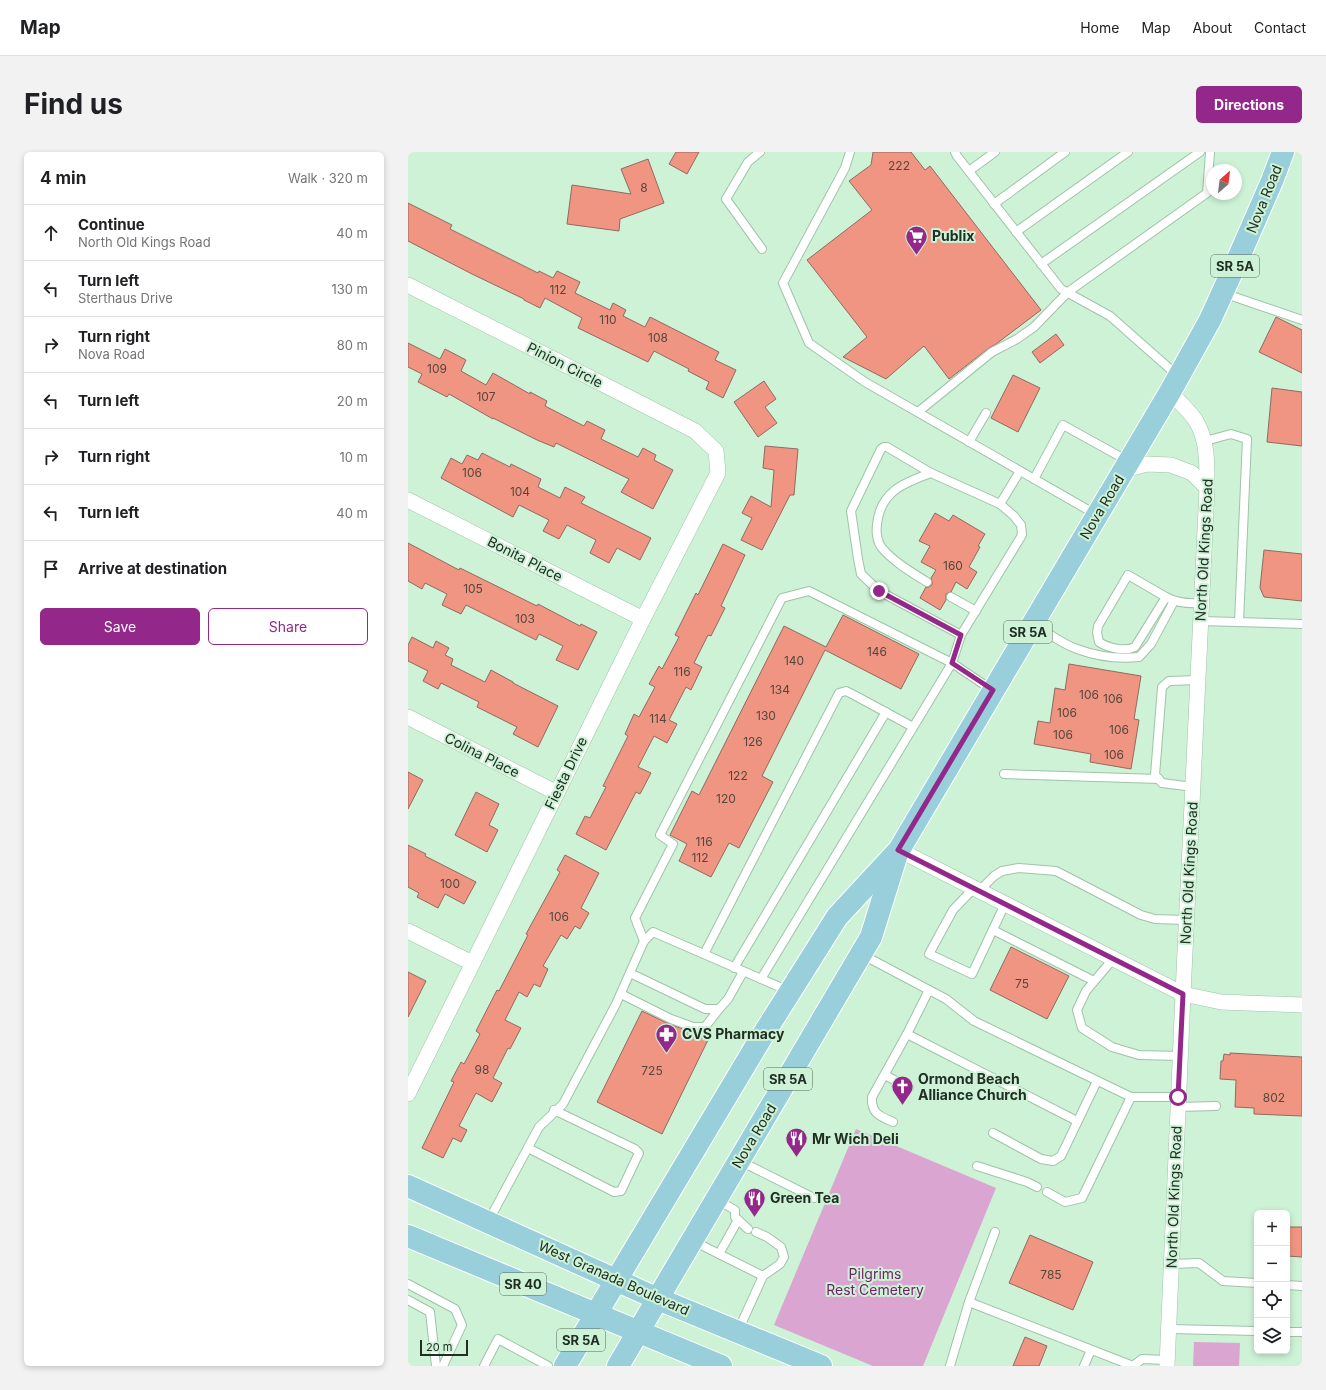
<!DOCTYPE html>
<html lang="en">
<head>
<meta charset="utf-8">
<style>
  :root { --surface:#fff; --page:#f2f2f2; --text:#202124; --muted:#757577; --line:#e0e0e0; --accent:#94288a }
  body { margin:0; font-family:Inter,sans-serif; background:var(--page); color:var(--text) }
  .controls { position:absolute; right:12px; bottom:12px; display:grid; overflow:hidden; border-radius:6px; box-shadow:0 2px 6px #0003 }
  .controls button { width:36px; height:36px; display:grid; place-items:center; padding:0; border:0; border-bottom:1px solid var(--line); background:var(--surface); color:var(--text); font:20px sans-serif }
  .compass { position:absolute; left:798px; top:12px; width:36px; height:36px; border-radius:50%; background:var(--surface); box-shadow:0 2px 6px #0003; rotate:28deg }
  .scale { position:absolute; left:12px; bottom:10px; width:48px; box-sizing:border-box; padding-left:4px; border:2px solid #202e24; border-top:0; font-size:11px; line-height:14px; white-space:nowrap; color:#202e24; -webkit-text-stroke:3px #cdf2d6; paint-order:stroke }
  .stop { position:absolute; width:12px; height:12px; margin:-9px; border:3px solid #94288a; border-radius:50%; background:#fff }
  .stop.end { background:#94288a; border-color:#fff; box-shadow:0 1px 4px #0008 }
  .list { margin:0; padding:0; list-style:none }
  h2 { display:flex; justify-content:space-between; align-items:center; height:52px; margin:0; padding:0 16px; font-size:17px }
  h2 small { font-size:13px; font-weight:400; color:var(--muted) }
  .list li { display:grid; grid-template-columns:26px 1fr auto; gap:12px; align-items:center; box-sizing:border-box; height:56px; padding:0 16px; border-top:1px solid var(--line) }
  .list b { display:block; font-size:15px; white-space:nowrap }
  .list p { margin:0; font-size:13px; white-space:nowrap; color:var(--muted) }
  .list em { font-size:13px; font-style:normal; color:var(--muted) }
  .actions { display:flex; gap:8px; padding:12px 16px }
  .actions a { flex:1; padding:9px 0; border:1px solid var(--accent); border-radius:6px; text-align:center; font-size:14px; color:var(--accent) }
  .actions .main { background:var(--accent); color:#fff }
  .icon { flex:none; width:22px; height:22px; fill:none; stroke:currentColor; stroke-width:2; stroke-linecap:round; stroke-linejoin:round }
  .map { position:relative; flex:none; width:894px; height:1214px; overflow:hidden; border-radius:6px }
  header { display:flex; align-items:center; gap:24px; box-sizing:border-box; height:56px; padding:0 20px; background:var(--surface); border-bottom:1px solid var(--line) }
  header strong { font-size:19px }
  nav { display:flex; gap:22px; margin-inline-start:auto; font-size:14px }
  .intro { display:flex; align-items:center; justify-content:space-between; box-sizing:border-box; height:96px; padding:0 24px }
  h1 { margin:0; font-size:28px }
  .button { padding:10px 18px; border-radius:6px; background:var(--accent); color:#fff; font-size:14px; font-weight:700 }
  main { display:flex; gap:24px; padding:0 24px }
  aside { flex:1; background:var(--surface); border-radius:6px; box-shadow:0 2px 6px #0003 }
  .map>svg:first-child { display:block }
</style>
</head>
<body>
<header>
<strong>Map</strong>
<nav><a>Home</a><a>Map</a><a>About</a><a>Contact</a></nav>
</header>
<div class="intro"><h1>Find us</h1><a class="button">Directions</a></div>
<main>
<aside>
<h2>4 min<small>Walk · 320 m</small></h2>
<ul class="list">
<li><svg class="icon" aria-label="ahead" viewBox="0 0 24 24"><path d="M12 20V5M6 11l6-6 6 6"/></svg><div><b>Continue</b><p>North Old Kings Road</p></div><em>40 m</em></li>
<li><svg class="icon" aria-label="left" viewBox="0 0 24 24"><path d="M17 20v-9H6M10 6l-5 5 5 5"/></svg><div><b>Turn left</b><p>Sterthaus Drive</p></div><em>130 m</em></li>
<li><svg class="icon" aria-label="right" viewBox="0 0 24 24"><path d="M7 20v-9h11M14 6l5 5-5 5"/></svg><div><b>Turn right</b><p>Nova Road</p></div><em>80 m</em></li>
<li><svg class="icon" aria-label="left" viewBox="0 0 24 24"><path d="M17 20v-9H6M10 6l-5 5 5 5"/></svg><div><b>Turn left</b></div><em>20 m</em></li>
<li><svg class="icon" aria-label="right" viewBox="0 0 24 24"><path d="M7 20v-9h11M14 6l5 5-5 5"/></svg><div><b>Turn right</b></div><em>10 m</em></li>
<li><svg class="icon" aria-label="left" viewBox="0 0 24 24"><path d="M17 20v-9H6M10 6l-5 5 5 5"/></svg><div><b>Turn left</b></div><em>40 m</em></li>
<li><svg class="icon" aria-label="arrive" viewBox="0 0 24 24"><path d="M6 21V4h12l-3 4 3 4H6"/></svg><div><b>Arrive at destination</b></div></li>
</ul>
<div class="actions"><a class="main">Save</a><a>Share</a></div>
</aside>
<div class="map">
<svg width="894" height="1214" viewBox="0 0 894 1214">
  <rect width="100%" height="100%" fill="#cdf2d6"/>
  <g fill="#dba5d2">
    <path d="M 448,977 L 588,1036 L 515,1214 L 465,1214 L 366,1173 Z"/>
    <path d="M 786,1190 L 832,1191 L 831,1214 L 785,1214 Z"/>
  </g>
  <g fill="#f09582" stroke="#916961">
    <path d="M 268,0 L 291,0 L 279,22 L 261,12 Z"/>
    <path d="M 465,0 L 503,0 L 517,18 L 522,14 L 633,158 L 588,192 L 581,196 L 541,227 L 516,194 L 478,227 L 435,205 L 459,185 L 399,108 L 464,58 L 441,29 L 463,13 Z"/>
    <path d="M 240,7 L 256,51 L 212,67 L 211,79 L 159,72 L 164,33 L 223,42 L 213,17 Z"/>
    <path d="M 0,51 L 44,73 L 42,77 L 130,121 L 131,119 L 145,126 L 149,119 L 172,130 L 167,141 L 202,158 L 205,151 L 218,158 L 215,164 L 237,175 L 242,165 L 311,200 L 307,208 L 328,218 L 315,246 L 298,237 L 301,230 L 280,219 L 281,217 L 246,199 L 240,210 L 170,176 L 174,166 L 137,146 L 132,156 L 116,148 L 116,147 L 64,122 L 0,89 Z"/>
    <path d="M 868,165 L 894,178 L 894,221 L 851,200 Z"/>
    <path d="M 648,182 L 656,193 L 632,211 L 624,200 Z"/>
    <path d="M 0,191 L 32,207 L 37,197 L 58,208 L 53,219 L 78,233 L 85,221 L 122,242 L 122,240 L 139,249 L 137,254 L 176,274 L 179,269 L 197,278 L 193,287 L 230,305 L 235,296 L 248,303 L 246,308 L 265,318 L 245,357 L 213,340 L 221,327 L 148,291 L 146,295 L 129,288 L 85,266 L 85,267 L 41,242 L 39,245 L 10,230 L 14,222 L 0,215 Z"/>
    <path d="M 605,223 L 632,236 L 610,280 L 583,266 Z"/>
    <path d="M 356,229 L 368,247 L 357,255 L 369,271 L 350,285 L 326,250 Z"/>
    <path d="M 864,236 L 894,240 L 894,294 L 859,290 Z"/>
    <path d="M 357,294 L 390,297 L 386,343 L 382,343 L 354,398 L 333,388 L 344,366 L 334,361 L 343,344 L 363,355 L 366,318 L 355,316 Z"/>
    <path d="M 74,301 L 102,315 L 103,312 L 133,327 L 130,335 L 152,346 L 157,335 L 177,345 L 173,351 L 243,386 L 232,408 L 209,396 L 201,411 L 182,401 L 188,388 L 159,373 L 151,387 L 135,379 L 141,368 L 111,353 L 105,365 L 33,326 L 43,306 L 54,312 L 59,303 L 70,308 Z"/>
    <path d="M 527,361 L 541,369 L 545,363 L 577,382 L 570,394 L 572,395 L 561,415 L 569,420 L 559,437 L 548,430 L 543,440 L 538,442 L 538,448 L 532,458 L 512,446 L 518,435 L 521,435 L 524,433 L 524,430 L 523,426 L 528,418 L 513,410 L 522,394 L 511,389 Z"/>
    <path d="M 0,391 L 51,418 L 52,416 L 129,454 L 130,452 L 172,474 L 173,472 L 189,480 L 170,518 L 148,508 L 155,494 L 131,482 L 128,488 L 58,453 L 53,462 L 34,453 L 39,442 L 17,431 L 14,437 L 0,429 Z"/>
    <path d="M 315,392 L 337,403 L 313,454 L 317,456 L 303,484 L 300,483 L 286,511 L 294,515 L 283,538 L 278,535 L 261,568 L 269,572 L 259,591 L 246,584 L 230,615 L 243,621 L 232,642 L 228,640 L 198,698 L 168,682 L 177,664 L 182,666 L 198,635 L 195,634 L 220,584 L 217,582 L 226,562 L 231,565 L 247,535 L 241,532 L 251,514 L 254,517 L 271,485 L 267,483 L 288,441 L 290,443 Z"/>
    <path d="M 856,398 L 894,402 L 894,449 L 856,445 L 852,436 Z"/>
    <path d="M 435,463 L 511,502 L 493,537 L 417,498 L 354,624 L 365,630 L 331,696 L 321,691 L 303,725 L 271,709 L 279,692 L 262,683 L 284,639 L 291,643 L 376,474 L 418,495 Z"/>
    <path d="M 4,485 L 25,496 L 28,489 L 41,496 L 37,503 L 45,507 L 43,513 L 77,530 L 83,518 L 105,530 L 105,531 L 150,554 L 130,595 L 105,582 L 109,575 L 69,555 L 71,550 L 33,531 L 30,537 L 15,529 L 20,519 L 0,509 L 0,493 Z"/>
    <path d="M 661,512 L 733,524 L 726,567 L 731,568 L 723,617 L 682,610 L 683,602 L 626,592 L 630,569 L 642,571 L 647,536 L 657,538 Z"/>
    <path d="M 0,620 L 15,628 L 0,657 Z"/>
    <path d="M 68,640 L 91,652 L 81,673 L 90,678 L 79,700 L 47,683 Z"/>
    <path d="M 0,693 L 18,702 L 17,704 L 68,730 L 56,752 L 37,742 L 30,756 L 9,745 L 11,741 L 0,735 Z"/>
    <path d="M 157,703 L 191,721 L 173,756 L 181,761 L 172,777 L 167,774 L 159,787 L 153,783 L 135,814 L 140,817 L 132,835 L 126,832 L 119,845 L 111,840 L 97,868 L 113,876 L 102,897 L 100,896 L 85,926 L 94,931 L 84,950 L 68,941 L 51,974 L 59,978 L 53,990 L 45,986 L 35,1006 L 14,996 L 46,930 L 43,929 L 53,910 L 56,912 L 72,882 L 68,879 L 89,838 L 91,839 L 120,783 L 118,782 L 152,720 L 149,718 Z"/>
    <path d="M 603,795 L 661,824 L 639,867 L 582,838 Z"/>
    <path d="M 0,820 L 18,829 L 0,865 Z"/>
    <path d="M 234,859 L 261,872 L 283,880 L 300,888 L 254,982 L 189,950 Z"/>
    <path d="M 822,901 L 894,905 L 894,964 L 846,962 L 846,956 L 827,955 L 828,928 L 812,927 L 813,909 L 815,909 L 816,902 L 822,903 Z"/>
    <path d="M 879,1075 L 894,1075 L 894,1105 L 879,1104 Z"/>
    <path d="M 622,1083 L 685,1110 L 665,1158 L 601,1131 Z"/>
    <path d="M 617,1185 L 639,1194 L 631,1214 L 605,1214 Z"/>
  </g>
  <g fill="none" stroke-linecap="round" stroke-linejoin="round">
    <defs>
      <g id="lane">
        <path d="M 352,0 L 340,10 L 318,47 L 354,97"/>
        <path d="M 442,0 L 437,16 L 375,131 L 401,191 L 457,230 L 689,363"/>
        <path d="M 547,0 L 549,4 L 653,137 L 702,164 L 770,224"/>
        <path d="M 561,19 L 587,0"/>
        <path d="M 586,52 L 657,0"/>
        <path d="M 608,80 L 720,0"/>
        <path d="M 633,112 L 792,0"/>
        <path d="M 815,141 L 894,168"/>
        <path d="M 510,260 L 584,200 L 609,187 L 626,175 L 660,140 L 799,41 L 802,0"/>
        <path d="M 797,289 L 823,282 L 839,287 L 831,470"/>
        <path d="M 561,290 L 578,261"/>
        <path d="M 626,327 L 655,273 L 720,309"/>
        <path d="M 592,352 L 612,319"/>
        <path d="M 519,430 C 503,420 486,410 474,396 C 469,390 468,380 469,373 C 472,340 495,331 523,321"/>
        <path d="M 543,445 L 568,459"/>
        <path d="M 758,445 L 727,495 C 717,500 700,496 691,490 L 689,481 L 690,474 L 720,423 L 758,445 C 769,451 781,452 794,451"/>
        <path d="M 793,469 L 894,472"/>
        <path d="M 625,472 C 639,480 654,492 669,497 C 688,504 711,507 731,505 L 743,492 L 766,449"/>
        <path d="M 553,483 L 471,439 L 453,422 L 450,407 L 443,359 L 473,297 L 476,295 L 479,295 L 523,321 L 592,352 L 606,364 L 613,373 L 614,383 L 553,483 L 544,511 L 584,538"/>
        <path d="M 596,622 L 751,627"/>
        <path d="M 785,635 L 754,631 L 747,623 L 754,535 L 761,529 L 790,528"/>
        <path d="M 566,736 L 545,758 L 521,802 L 564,822 L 597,752"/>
        <path d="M 571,739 L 586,724 L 594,719 L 611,716 L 648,719 L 733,763 L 747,767 L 778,768"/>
        <path d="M 585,778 L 686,829"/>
        <path d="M 236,789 L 227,766 L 265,692 L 252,683 L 374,446 L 401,439 L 544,511 L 353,827"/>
        <path d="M 296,802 L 431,541 L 438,539 L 446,543 L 505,575"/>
        <path d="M 453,802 L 538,847 L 566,869 L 723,945 L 771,945"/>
        <path d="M 705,807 L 678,839 L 669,858 L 674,876 L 704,895 L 731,903 L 772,904"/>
        <path d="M 326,816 L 478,560"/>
        <path d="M 222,821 L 297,857 L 311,857 L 320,847 L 335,820"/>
        <path d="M 213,842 L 263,867 L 285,875 L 297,875 L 311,857"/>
        <path d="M 499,882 L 669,969"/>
        <path d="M 477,923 L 501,936"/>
        <path d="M 770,955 L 808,954"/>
        <path d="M 485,970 C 472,964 463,962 464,945 L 499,882 L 521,838"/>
        <path d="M 585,981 L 633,1007 L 645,1009 L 653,1004 L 689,929"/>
        <path d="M 120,996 L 206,1040 L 213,1039 L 231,1001 L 227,997 L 146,958"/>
        <path d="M 332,1009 L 406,1046"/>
        <path d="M 569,1014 L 619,1030 L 629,1035"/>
        <path d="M 639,1040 L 657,1050 L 674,1046 L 723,945"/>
        <path d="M 309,1048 L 327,1058 L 327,1065 L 340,1077"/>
        <path d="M 80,1070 L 131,975 L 155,952 L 208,852 L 236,789 L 245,780 L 381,839"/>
        <path d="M 285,1089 L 355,1124"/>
        <path d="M 311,1102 L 330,1068"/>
        <path d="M 764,1112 L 791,1111 L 815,1129 L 849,1131"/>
        <path d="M 0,1132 L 47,1157 L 54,1173 L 35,1214"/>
        <path d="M 879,1133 L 894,1134"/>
        <path d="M 0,1148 L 22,1160 L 28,1214"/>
        <path d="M 561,1150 L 587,1080"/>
        <path d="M 761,1177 L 849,1179"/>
        <path d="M 330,1179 L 355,1124 L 372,1112 L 376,1105 L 373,1095 L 359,1085 L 348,1080"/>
        <path d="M 879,1180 L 894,1180"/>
        <path d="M 76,1214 L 90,1187 L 140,1214"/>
        <path d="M 542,1214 L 561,1150 L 725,1214"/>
        <path d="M 676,1214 L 683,1198"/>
        <path d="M 725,1214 L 734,1207 L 759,1208"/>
      </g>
      <g id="street">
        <path d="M 0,133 L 287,279 L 308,299 L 310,321 L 235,467 L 0,942"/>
        <path d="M 716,318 L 739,312 L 763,313 L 784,321 L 799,336"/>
        <path d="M 0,348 L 235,467"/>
        <path d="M 0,565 L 149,641"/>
        <path d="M 491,698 L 775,842 L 813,850 L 894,853"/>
        <path d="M 0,779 L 64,811"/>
        <path d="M 759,1214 L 775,842 L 799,336 C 799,313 800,289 788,269 C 781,258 770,249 762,240"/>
      </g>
      <g id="primary">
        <path d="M 0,1034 L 250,1147 L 413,1214"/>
        <path d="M 0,1084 L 313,1214"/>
        <path d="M 157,1214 L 353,886 L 429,765 L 491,698 L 723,306 L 762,240 L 802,168 L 833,100 L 864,29 L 875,0"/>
        <path d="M 210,1214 L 463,785 L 488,705"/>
      </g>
    </defs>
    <use href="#lane" stroke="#a0c3a8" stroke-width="10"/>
    <use href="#street" stroke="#a0c3a8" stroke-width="16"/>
    <use href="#primary" stroke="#fff" stroke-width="24"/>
    <use href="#lane" stroke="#fff" stroke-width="8"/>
    <use href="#street" stroke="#fff" stroke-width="15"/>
    <use href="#primary" stroke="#98cfda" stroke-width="22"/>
  </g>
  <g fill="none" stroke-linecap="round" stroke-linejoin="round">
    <path stroke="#94288a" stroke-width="5" d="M 471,439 L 553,483 L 544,511 L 585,538 L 490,698 L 775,842 L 770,945"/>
  </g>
  <defs>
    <symbol id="supermarket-pin" viewBox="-11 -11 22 30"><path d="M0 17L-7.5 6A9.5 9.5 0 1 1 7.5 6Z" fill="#94288a" stroke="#cdf2d6"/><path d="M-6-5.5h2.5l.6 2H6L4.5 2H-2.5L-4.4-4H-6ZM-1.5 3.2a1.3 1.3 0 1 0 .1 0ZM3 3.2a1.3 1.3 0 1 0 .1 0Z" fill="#fff"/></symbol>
    <symbol id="pharmacy-pin" viewBox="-11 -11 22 30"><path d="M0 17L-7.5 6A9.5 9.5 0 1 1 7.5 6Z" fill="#94288a" stroke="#cdf2d6"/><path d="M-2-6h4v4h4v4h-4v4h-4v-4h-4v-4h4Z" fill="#fff"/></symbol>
    <symbol id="church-pin" viewBox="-11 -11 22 30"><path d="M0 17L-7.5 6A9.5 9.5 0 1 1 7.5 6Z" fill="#94288a" stroke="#cdf2d6"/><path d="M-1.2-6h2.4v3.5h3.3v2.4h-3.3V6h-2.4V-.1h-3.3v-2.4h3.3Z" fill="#fff"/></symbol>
    <symbol id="restaurant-pin" viewBox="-11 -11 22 30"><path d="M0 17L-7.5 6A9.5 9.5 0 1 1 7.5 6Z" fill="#94288a" stroke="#cdf2d6"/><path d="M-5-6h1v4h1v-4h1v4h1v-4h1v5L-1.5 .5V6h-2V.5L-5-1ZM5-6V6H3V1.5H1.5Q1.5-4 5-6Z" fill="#fff"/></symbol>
  </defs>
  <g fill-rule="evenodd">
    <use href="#supermarket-pin" x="496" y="72" width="25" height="34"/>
    <use href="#pharmacy-pin" x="246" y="870" width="25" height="34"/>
    <use href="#church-pin" x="482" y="922" width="25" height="34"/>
    <use href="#restaurant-pin" x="376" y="974" width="25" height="34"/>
    <use href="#restaurant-pin" x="334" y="1034" width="25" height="34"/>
  </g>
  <g text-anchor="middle" stroke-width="4" stroke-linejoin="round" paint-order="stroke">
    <g font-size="12" fill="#54483c">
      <text x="491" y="18">222</text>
      <text x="236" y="40">8</text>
      <text x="150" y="142">112</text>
      <text x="200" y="172">110</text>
      <text x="250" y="190">108</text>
      <text x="29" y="221">109</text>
      <text x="78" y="249">107</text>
      <text x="64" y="325">106</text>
      <text x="112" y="344">104</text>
      <text x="545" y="418">160</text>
      <text x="65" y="441">105</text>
      <text x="117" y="471">103</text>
      <text x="469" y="504">146</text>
      <text x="386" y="513">140</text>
      <text x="274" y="524">116</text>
      <text x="372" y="542">134</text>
      <text x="681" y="547">106</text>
      <text x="705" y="551">106</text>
      <text x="659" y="565">106</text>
      <text x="358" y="568">130</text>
      <text x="250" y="571">114</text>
      <text x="711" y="582">106</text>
      <text x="655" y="587">106</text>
      <text x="345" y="594">126</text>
      <text x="706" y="607">106</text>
      <text x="330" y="628">122</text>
      <text x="318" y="651">120</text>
      <text x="296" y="694">116</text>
      <text x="292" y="710">112</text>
      <text x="42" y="736">100</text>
      <text x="151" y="769">106</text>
      <text x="614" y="836">75</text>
      <text x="74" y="922">98</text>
      <text x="244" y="923">725</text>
      <text x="866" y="950">802</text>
      <text x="643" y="1127">785</text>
    </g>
    <g fill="#cdf2d6" stroke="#546959" stroke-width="1">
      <rect x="803" y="103" width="48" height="22" rx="3"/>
      <rect x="596" y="469" width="48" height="22" rx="3"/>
      <rect x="356" y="916" width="48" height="22" rx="3"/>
      <rect x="92" y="1121" width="46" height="22" rx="3"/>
      <rect x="149" y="1177" width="48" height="22" rx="3"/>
    </g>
    <g font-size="13" font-weight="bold" fill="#202e24">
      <text x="827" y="119">SR 5A</text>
      <text x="620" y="485">SR 5A</text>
      <text x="380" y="932">SR 5A</text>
      <text x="115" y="1137">SR 40</text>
      <text x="173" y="1193">SR 5A</text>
    </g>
    <g font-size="14" fill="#202e24" stroke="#cdf2d6">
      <text transform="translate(856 47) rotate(-68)" y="5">Nova Road</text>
      <text transform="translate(157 213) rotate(27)" y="5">Pinion Circle</text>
      <text transform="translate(694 355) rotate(-59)" y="5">Nova Road</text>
      <text transform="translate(796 398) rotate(-87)" y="5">North Old Kings Road</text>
      <text transform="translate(117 407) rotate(27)" y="5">Bonita Place</text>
      <text transform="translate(74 603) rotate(27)" y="5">Colina Place</text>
      <text transform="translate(158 621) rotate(-64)" y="5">Fiesta Drive</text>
      <text transform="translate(781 721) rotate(-87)" y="5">North Old Kings Road</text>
      <text transform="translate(346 984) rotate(-59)" y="5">Nova Road</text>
      <text transform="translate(766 1045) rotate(-88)" y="5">North Old Kings Road</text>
      <text transform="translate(206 1126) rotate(24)" y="5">West Granada Boulevard</text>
    </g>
    <g font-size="14" font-weight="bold" fill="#202e24" stroke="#cdf2d6" text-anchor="start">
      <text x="524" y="89">Publix</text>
      <text x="274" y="887">CVS Pharmacy</text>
      <text x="510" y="932">Ormond Beach<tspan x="510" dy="16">Alliance Church</tspan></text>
      <text x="404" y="992">Mr Wich Deli</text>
      <text x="362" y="1051">Green Tea</text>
    </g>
    <g font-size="14" fill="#701e67" stroke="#cdf2d6">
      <text x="467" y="1127">Pilgrims<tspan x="467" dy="16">Rest Cemetery</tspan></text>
    </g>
  </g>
</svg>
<div class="controls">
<button>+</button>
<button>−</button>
<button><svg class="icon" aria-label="locate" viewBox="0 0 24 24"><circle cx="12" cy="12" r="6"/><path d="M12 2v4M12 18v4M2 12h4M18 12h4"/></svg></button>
<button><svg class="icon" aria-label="layers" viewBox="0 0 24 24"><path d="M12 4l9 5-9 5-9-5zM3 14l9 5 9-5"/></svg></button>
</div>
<svg class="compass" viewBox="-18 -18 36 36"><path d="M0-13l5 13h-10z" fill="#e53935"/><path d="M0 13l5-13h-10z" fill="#757577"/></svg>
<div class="scale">20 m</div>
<div class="stop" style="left:770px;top:945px"></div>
<div class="stop end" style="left:471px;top:439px"></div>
</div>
</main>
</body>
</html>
